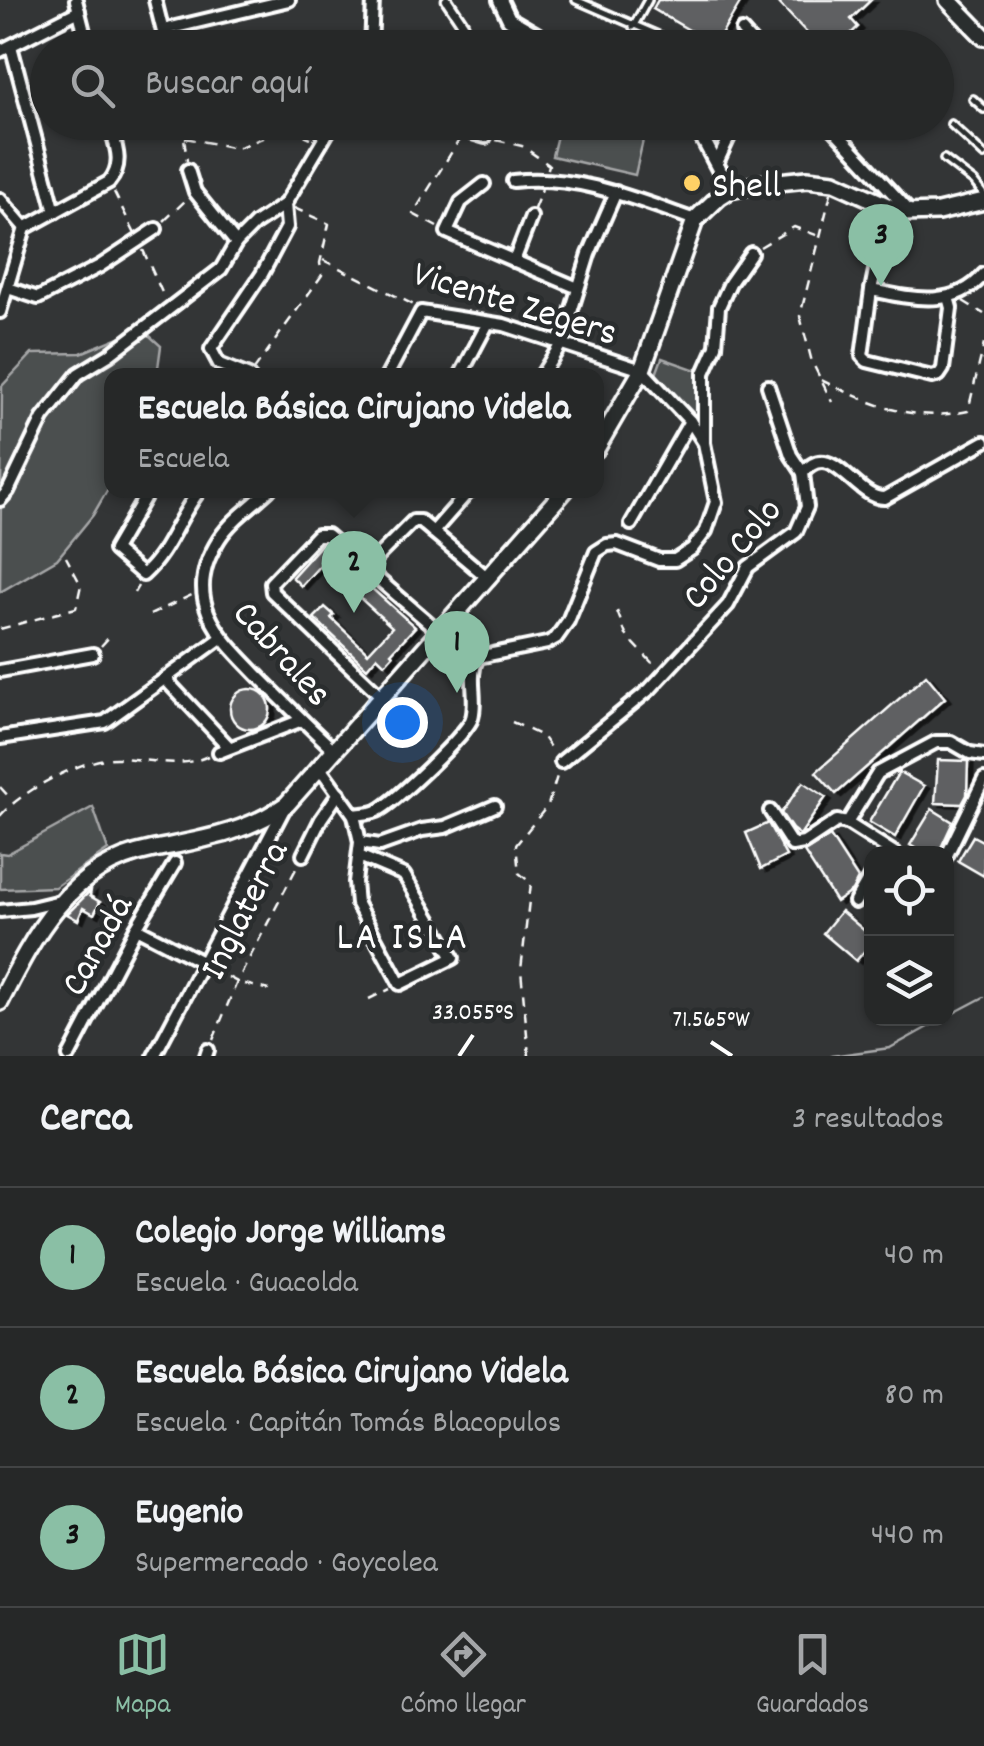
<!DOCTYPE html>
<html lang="es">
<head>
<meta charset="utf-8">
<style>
  :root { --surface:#262828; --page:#2e3030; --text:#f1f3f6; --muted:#a4a6a8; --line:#424445; --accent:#8abfa5 }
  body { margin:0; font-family:Dekko,sans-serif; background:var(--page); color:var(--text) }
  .controls { position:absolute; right:30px; bottom:30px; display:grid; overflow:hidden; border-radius:20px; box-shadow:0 2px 8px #0004 }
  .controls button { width:90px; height:90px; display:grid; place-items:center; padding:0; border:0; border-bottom:2px solid var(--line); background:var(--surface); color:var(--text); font:50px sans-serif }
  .you { position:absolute; left:402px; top:722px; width:35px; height:35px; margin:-25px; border:8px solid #fff; border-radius:50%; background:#1a73e8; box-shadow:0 0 0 15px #1a73e833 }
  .badge { display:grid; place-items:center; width:65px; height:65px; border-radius:50%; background:var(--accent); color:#111; font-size:32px; font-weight:700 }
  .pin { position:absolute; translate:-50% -82px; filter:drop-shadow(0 2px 5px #0008) }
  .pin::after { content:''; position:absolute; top:52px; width:35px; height:30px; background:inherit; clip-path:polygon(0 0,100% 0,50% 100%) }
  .popup { position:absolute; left:104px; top:368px; width:500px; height:130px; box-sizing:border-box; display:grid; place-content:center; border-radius:20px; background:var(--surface); filter:drop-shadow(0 2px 8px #0005); font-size:32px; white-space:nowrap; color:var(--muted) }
  .popup b { font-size:38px; color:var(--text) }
  .popup::after { content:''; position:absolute; left:50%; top:100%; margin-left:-20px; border:20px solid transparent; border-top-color:var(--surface) }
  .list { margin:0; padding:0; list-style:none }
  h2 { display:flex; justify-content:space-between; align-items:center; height:130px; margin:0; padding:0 40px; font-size:42px }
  h2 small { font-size:32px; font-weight:400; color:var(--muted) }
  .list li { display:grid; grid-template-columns:65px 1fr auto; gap:30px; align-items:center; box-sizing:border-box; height:140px; padding:0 40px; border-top:2px solid var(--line) }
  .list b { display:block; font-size:38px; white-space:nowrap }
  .list p { margin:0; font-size:32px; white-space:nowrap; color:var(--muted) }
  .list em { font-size:32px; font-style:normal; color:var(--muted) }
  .icon { flex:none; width:55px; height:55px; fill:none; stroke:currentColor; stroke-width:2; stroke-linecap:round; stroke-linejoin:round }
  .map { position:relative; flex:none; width:984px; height:1056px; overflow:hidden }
  .search { position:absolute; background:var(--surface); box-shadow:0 2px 8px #0004; left:30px; right:30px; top:30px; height:110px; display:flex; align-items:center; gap:25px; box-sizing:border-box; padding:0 35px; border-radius:55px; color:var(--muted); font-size:38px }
  .sheet { height:550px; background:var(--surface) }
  nav { display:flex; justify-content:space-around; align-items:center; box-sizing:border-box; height:140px; border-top:2px solid var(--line); background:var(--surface); font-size:28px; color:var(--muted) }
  nav a { display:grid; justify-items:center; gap:5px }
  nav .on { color:var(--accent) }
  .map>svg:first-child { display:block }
</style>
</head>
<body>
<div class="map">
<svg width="984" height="1056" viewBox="0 0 984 1056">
  <defs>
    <filter id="shadow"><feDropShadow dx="5.5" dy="3" stdDeviation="0" flood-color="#0009"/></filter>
  </defs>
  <rect width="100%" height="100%" fill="#333536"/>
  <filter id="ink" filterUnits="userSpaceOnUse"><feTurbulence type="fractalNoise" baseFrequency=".01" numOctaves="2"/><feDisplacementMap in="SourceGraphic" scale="20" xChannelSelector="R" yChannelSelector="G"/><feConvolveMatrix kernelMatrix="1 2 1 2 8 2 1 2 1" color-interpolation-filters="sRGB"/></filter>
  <g filter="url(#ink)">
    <g fill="#4c4f50" stroke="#a6a7a8" stroke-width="2.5">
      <path d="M 560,123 L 647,123 L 635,175 L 552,156 Z"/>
      <path d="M 141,328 L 161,346 L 157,375 L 111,376 L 111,484 L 93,515 L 57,559 L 0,592 L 2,386 L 32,354 L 81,353 Z"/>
      <path d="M 662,358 L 702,372 L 698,388 L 700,427 L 655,377 Z"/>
      <path d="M 93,807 L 108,850 L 55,887 L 0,889 L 0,853 L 7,854 Z"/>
    </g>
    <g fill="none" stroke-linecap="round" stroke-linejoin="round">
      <g stroke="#abacad" stroke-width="2.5">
        <path d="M 946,1017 L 984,997"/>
        <path d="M 831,1056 L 890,1048 L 944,1018"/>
      </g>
    </g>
    <g fill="#5f6162" stroke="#fff" stroke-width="2.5" filter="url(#shadow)">
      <path d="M 658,0 L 742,0 L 715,45 L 653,9 Z"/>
      <path d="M 776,0 L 871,0 L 851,19 L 858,27 L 836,48 L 821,48 Z"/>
      <path d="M 322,544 L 415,627 L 391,653 L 393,655 L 385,664 L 377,656 L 367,668 L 314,618 L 325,607 L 334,615 L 331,618 L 368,653 L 392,627 L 350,589 L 352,587 L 324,561 L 301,586 L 292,577 Z"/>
      <path d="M 926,675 L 945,698 L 836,794 L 816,772 Z"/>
      <circle cx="250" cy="709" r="20"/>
      <path d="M 938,760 L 968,761 L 967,795 L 962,804 L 935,803 Z"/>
      <path d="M 899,772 L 924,786 L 895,837 L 869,822 Z"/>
      <path d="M 803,782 L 826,797 L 800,835 L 792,829 L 781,813 Z"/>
      <path d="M 932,809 L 953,822 L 938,854 L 925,854 L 910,845 Z"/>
      <path d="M 768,823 L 786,856 L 761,869 L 746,833 Z"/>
      <path d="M 830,836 L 858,879 L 852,891 L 836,902 L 804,852 Z"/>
      <path d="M 973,836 L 984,842 L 984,876 L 958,861 Z"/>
      <path d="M 91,890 L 90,896 L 100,902 L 94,914 L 83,908 L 78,920 L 67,914 Z"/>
      <path d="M 841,911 L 872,937 L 872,942 L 856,961 L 823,933 Z"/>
    </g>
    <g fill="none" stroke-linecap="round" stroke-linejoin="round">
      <defs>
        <g id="service">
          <path d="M 576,0 L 688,48"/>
          <path d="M 633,27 L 648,0"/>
          <path d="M 973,99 L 984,109"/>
          <path d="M 951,124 L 984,155"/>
          <path d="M 944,159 L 974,182 L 984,195"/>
        </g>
        <path id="pedestrian" d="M 447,0 L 463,24 L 465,43 L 474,48"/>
        <g id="minor">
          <path d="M 76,0 L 88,48"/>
          <path d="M 155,0 L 167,48"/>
          <path d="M 163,30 L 289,0"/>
          <path d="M 742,31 L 757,48"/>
          <path d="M 11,46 L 55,212"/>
          <path d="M 371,48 L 373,0"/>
          <path d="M 0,51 L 79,11"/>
          <path d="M 455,122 L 465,131 L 485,137"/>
          <path d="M 827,122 L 911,213"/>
          <path d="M 717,163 L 736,122"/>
          <path d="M 188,170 L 195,192 L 236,243"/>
          <path d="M 513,181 C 578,174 635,199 695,220"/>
          <path d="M 484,184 L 461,202 L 447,232 L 578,288"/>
          <path d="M 0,199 L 25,228"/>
          <path d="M 888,208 L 871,290 L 862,356 L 867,361 L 932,377 L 939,375 L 943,369 L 951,308 L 948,297"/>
          <path d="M 514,261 L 531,217"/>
          <path d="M 8,288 L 38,298 L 100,266 L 156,229"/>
          <path d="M 871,290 C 909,298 955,310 984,274"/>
          <path d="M 0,312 L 25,228 L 109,182 C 125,163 115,144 109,122"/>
          <path d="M 249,376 L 219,364 L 211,349 L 262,274 L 287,227 L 285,204 L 334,122"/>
          <path d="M 460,376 L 488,323"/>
          <path d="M 541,376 L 561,344 L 589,254 L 616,192"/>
          <path d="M 768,386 L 791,455 L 803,473"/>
          <path d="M 704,442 L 704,373 L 716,346 L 719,307 L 730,283 L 751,253"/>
          <path d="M 149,490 L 114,550 L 143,575 C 170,551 177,518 200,490"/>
          <path d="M 269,490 C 252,506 231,520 219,539 C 179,601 221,638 262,680 C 286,704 310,728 335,751"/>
          <path d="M 0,500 L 8,491 L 43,418 L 78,374 L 109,355 L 221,269 L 236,243 L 255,224 L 285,204"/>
          <path d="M 631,524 L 690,421"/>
          <path d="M 433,532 L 470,490"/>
          <path d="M 366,568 L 413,521 L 420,521 L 489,579"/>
          <path d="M 448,625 L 478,657"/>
          <path d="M 0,671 L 93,654"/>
          <path d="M 165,679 L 229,747"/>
          <path d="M 383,698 L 272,592 L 271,583 L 317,535 L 327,535 L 441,633"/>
          <path d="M 0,738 L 105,722 L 221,638"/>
          <path d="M 219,752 L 302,720"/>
          <path d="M 561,762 L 650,689 L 728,605 L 748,567 L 796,532 L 807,507 L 803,473 C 831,437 856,500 885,498 L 984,442"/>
          <path d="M 320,768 L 354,815 L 360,842 L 355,882 L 357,904 L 400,984 L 453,958 L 404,875 L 359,856"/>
          <path d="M 770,811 L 792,845 L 804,843 L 837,821 L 847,823"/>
          <path d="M 354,815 C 361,814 370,814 377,811 C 394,803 467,734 472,718 C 478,697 467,677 478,657 L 547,643 L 556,638 L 568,621 L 596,552 L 607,545 L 617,544 L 659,560 L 675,560 L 692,549 L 706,531 L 716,502 L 704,443 L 690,421 L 642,370 L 504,325 L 421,312 L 387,376"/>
          <path d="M 847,823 L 878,773 L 936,742 L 951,742 L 970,753 L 984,755"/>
          <path d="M 847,823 L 896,854"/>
          <path d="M 360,842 L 380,845 L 422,830 L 445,827 L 495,806"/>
          <path d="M 303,855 L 321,819 L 339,793"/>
          <path d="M 946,857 L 984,779"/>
          <path d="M 855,902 L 872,873"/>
          <path d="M 0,911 L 31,908 L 60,901"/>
          <path d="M 136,928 L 202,962"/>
          <path d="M 69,1056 L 136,928 L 175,863"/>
          <path d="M 154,1056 L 284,809"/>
          <path d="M 206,1056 L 208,1050"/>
        </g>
        <g id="tertiary">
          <path d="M 500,0 L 509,19 L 559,48"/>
          <path d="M 694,122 L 730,190"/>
        </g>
        <g id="secondary">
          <path d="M 596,449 L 642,370 L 695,220 L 719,197 L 730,190 L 759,184 L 807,179 L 834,182 L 903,213 L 938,212 L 984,201"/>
          <path d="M 0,1002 C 34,935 69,866 150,850 C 199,840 245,834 287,804 L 565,490"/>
        </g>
        <path id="primary" d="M 948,0 L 984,37"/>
      </defs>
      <use href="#service" stroke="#fff" stroke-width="12"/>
      <use href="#pedestrian" stroke="#fff" stroke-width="15"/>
      <use href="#minor" stroke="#fff" stroke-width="18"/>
      <use href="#tertiary" stroke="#fff" stroke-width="20"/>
      <use href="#secondary" stroke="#fff" stroke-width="22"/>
      <use href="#primary" stroke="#fff" stroke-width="22"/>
      <g stroke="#fff" stroke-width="2.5" stroke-dasharray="10 8" stroke-linecap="butt">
        <path d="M 182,122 L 187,161"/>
        <path d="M 185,138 L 237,148 L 288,128 L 311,138"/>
        <path d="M 496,140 L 522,146 L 549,165 L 547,172"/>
        <path d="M 114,192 L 135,234"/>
        <path d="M 831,193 L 800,316 L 812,362 L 832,402"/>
        <path d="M 534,209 L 542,189"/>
        <path d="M 164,221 L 187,199"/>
        <path d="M 437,227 L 413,214 L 461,137"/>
        <path d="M 760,247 L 794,227 L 819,236"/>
        <path d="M 143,250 L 164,297"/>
        <path d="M 323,260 L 414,305"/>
        <path d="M 963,301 L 984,314"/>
        <path d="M 254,370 L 322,275 L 320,263 L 329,224 L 294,208"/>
        <path d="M 821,380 C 872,404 909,423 968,411 L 984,344"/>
        <path d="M 134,593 L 138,586"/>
        <path d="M 617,611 L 626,635 L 656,667"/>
        <path d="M 150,615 L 194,594"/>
        <path d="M 0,629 L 76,608 L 81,585 L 66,557"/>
        <path d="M 101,646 L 112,634"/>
        <path d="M 512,722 L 542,736 L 554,753"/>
        <path d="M 0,787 L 11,799"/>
        <path d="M 0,816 C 21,791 83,758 116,758 C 147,758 179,770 208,756"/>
        <path d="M 212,968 L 237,982 L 269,990"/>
        <path d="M 369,999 L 390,989"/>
        <path d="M 213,1040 L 237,982 L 299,863"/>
        <path d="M 529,1056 L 521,970 L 531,883 L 519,873 L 516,845 L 548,805 L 558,773"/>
      </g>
      <use href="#service" stroke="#2a2d2e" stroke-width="5"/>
      <use href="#pedestrian" stroke="#2a2d2e" stroke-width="8"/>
      <use href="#minor" stroke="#2a2d2e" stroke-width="10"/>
      <use href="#tertiary" stroke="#2a2d2e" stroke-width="12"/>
      <use href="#secondary" stroke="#2a2d2e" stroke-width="15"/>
      <use href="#primary" stroke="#2a2d2e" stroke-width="15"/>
    </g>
  </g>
  <path fill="none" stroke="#fff" stroke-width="4" d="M 711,1042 L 732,1056M 459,1056 L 473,1035"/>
  <circle fill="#ffd166" stroke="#2a2d2e" stroke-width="4" cx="692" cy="183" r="10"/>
  <g text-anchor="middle" stroke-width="9" stroke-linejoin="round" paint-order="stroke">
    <g font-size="38" fill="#fff" stroke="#2a2d2e" text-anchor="start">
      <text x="712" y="196">Shell</text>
    </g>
    <g font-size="38" fill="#fff" stroke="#2a2d2e">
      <text transform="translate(516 301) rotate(17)" y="13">Vicente Zegers</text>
      <text transform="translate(730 552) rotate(-50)" y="13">Colo Colo</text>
      <text transform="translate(284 652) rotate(48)" y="13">Cabrales</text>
      <text transform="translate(242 909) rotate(-63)" y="13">Inglaterra</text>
      <text transform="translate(95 944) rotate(-61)" y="13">Canadá</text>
    </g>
    <g font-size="40" letter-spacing="2.5" fill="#fff" stroke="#2a2d2e">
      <text x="403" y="948">LA ISLA</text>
    </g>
  </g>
  <g font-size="25" text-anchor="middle" fill="#fff" stroke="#2a2d2e" stroke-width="9" stroke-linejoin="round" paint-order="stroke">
    <text x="473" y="1019">33.055°S</text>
    <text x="711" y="1026">71.565°W</text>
  </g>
</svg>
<div class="controls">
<button><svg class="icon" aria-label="locate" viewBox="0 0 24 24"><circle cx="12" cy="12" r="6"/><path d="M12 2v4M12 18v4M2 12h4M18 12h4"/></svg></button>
<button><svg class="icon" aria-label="layers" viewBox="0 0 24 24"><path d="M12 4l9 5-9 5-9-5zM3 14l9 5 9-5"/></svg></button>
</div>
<div class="you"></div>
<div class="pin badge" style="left:457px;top:693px">1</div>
<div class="pin badge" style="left:354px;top:613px">2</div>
<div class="popup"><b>Escuela Básica Cirujano Videla</b>Escuela</div>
<div class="pin badge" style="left:881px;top:286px">3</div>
<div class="search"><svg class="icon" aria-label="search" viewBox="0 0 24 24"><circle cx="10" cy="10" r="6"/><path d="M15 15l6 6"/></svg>Buscar aquí</div>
</div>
<section class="sheet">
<h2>Cerca<small>3 resultados</small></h2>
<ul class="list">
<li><span class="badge">1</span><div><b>Colegio Jorge Williams</b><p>Escuela · Guacolda</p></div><em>40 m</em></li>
<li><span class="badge">2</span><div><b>Escuela Básica Cirujano Videla</b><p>Escuela · Capitán Tomás Blacopulos</p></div><em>80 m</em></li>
<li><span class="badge">3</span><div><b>Eugenio</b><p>Supermercado · Goycolea</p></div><em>440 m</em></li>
</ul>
</section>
<nav>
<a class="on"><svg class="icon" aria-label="map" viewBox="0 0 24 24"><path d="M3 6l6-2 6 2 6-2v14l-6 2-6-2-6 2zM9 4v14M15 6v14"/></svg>Mapa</a>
<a><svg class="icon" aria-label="directions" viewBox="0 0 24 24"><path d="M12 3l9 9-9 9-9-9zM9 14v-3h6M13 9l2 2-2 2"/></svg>Cómo llegar</a>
<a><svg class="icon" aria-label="saved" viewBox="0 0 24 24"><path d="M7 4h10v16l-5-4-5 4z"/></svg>Guardados</a>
</nav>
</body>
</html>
